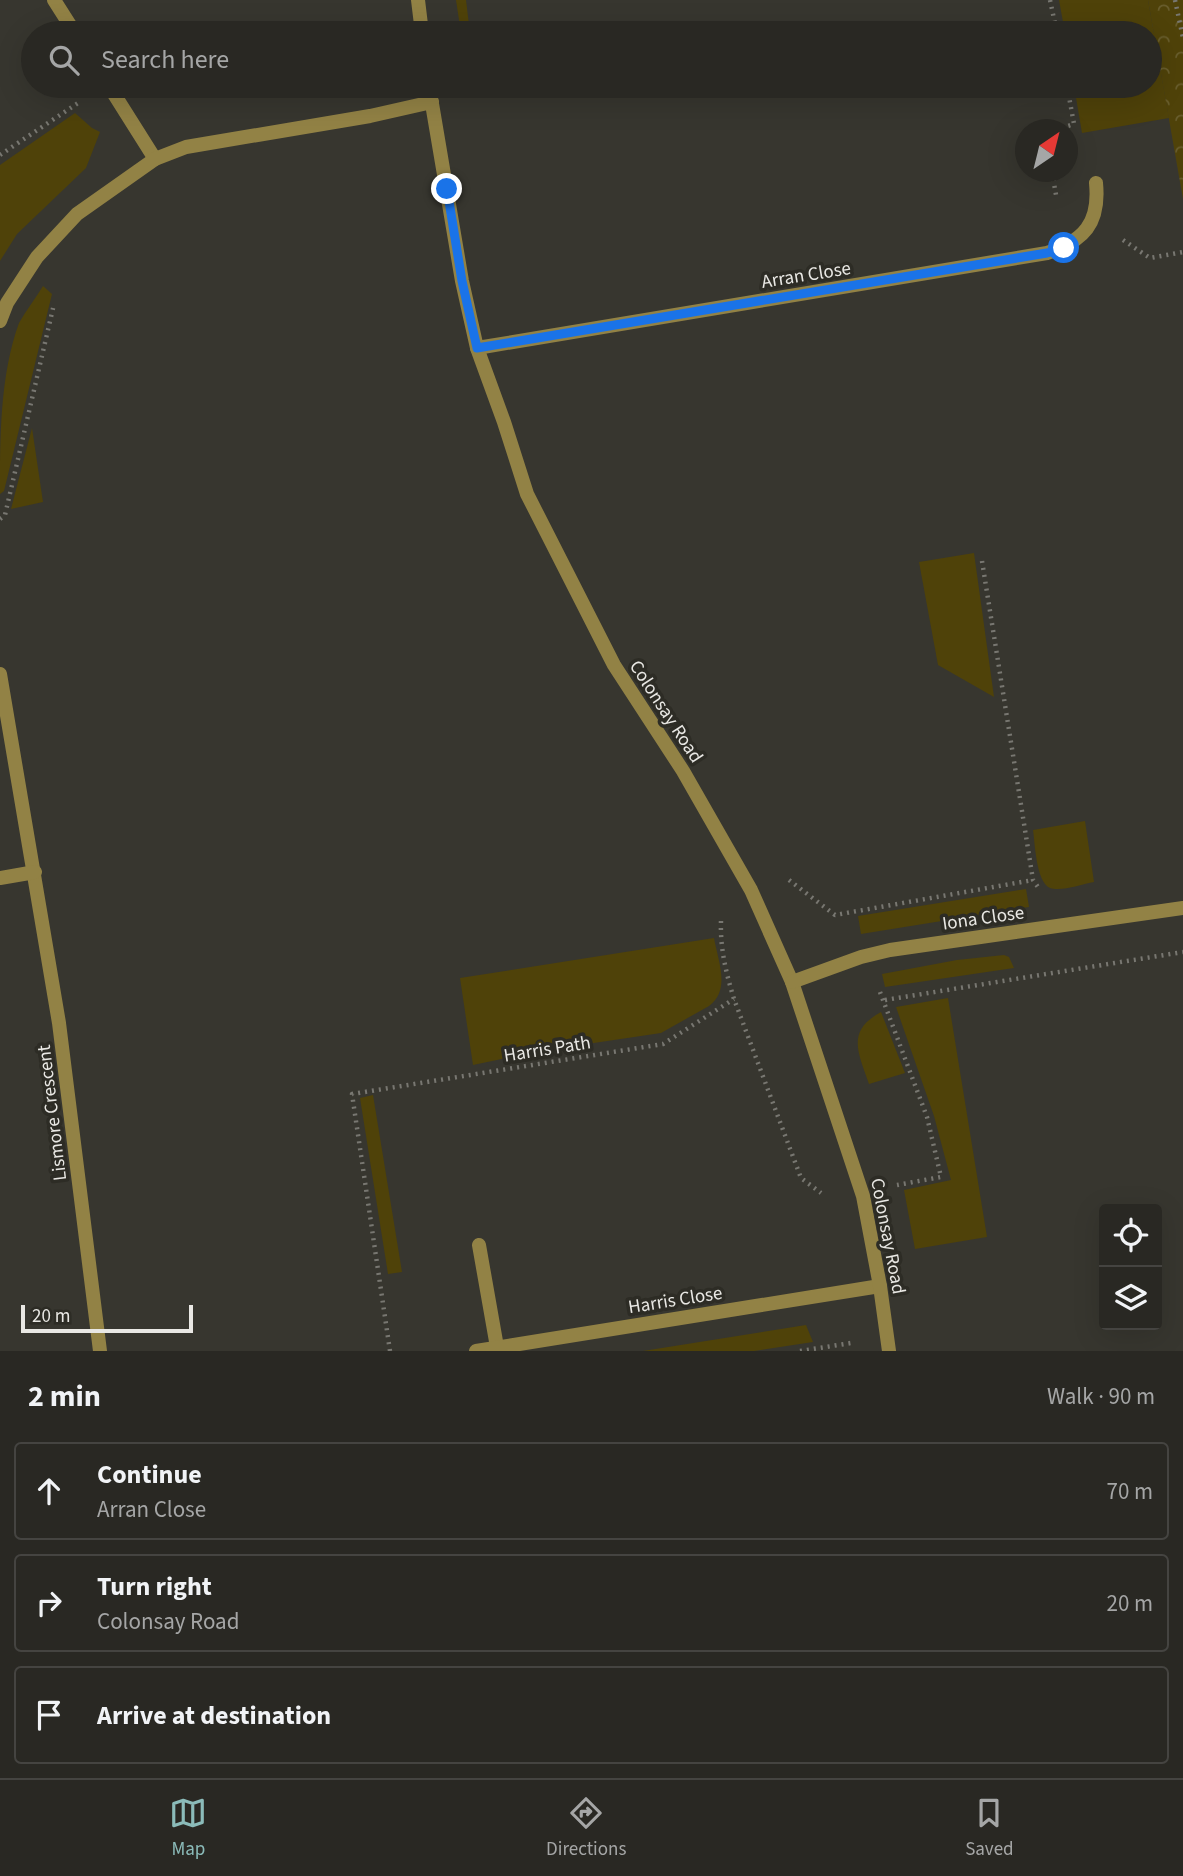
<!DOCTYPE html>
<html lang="en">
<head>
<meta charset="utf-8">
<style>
  :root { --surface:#292823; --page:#31302b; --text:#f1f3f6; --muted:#a5a6a6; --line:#454441; --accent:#8bbbb9 }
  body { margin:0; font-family:"Source Sans 3",sans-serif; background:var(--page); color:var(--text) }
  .controls { position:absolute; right:21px; bottom:21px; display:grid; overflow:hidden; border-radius:7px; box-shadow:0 7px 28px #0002 }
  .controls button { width:63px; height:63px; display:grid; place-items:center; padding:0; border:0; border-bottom:2px solid var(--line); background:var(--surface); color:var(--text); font:35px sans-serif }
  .compass { position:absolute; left:1015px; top:119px; width:63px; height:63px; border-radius:50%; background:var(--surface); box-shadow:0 7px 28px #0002; rotate:35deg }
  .scale { position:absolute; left:21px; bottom:18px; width:172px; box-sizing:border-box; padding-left:7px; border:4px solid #e9e8e4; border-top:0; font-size:19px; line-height:24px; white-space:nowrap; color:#e9e8e4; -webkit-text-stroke:5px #2d2c25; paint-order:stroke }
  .stop { position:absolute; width:21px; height:21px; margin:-16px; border:5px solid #1a73e8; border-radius:50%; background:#fff }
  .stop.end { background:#1a73e8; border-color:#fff; box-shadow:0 2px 7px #0008 }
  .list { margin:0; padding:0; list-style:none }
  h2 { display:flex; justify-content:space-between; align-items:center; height:91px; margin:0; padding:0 28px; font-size:30px }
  h2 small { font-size:23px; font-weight:400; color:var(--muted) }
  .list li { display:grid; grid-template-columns:46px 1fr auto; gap:21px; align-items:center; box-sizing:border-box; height:98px; margin:0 14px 14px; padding:0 14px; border:2px solid var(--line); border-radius:7px }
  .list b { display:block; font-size:26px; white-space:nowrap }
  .list p { margin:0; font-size:23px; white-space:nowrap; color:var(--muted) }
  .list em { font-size:23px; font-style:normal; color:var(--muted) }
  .icon { flex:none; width:38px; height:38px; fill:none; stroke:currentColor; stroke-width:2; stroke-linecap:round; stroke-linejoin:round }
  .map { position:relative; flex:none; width:1183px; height:1351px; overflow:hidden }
  .search { position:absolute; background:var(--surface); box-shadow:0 7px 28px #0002; left:21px; right:21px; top:21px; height:77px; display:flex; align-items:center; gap:18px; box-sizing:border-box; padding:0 24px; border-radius:38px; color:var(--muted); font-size:26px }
  .sheet { height:427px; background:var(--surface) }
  nav { display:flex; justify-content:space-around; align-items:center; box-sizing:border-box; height:98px; border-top:2px solid var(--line); background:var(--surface); font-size:19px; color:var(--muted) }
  nav a { display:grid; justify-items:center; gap:4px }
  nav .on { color:var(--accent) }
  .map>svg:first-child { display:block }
</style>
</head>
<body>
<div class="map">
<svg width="1183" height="1351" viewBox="0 0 1183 1351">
  <defs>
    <pattern id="forest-crowns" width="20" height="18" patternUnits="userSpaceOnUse" patternTransform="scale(1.75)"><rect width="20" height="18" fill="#4f4209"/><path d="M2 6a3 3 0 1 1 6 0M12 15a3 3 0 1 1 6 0" fill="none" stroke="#685d2d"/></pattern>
  </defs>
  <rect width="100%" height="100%" fill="#37362f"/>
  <g fill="#4f4209">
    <path d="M 456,0 L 466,0 L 470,33 L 461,33 Z"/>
    <path d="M 1059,0 L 1148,0 L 1169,118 L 1082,133 L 1074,86 L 1150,86 L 1150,33 L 1065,33 Z"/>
    <path d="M 75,113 L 92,128 L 100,132 L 86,168 L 17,234 L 0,261 L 0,165 Z"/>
    <path d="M 43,286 L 52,294 L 4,491 L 0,494 C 0,437 0,375 19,323 C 26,310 36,298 43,286 Z"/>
    <path d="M 32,428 L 43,502 L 11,509 Z"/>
    <path d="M 974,553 L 994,697 L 938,665 L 919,562 Z"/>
    <path d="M 1085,821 L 1094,882 C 1082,884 1061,892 1050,888 C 1036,882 1035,843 1033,830 Z"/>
    <path d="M 1026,889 L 1029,907 L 861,934 L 858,916 Z"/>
    <path d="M 714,938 C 718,961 731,990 709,1006 L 661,1033 L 540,1051 L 473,1065 L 460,978 Z"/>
    <path d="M 1004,955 L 1009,957 L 1014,968 L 885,987 L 882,974 L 957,960 Z"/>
    <path d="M 948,998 L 987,1237 L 915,1249 L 904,1190 L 951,1180 L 934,1116 L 896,1007 Z"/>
    <path d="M 881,1012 L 905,1073 L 869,1084 C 858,1052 846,1031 881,1012 Z"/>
    <path d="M 373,1095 L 402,1272 L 388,1274 L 360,1098 Z"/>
    <path d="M 806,1325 L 813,1342 L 754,1351 L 643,1351 Z"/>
  </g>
  <path fill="url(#forest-crowns)" d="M 1148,0 L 1183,0 L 1183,199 Z"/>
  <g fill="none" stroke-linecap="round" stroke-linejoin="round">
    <g stroke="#787771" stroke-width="4.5" stroke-dasharray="2 5" stroke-linecap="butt">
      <path d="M 1050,0 L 1057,33"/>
      <path d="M 1175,0 L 1183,38"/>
      <path d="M 1055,130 L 1074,124 L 1067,86"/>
      <path d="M 0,155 L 78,103"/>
      <path d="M 1052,172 L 1056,195"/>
      <path d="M 1123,240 L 1150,258 L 1183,252"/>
      <path d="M 0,519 L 5,515 L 54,304"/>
      <path d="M 982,561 L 1033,880 L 1040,890"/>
      <path d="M 789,880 L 835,915 L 1033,880"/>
      <path d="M 721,921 C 720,948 726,973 734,999 L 801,1178 L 821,1193"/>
      <path d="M 880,992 L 927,1117 L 941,1177 L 897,1185"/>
      <path d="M 885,1000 L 1183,952"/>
      <path d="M 390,1351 L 352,1094 L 663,1044 L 734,999"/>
      <path d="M 800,1351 L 851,1343"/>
    </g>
    <g stroke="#928245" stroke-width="14">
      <path d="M 479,1245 L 497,1347"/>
      <path d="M 476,1351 L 880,1286"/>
    </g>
    <g stroke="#928245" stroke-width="14">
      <path d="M 54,0 L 75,33"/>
      <path d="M 418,0 L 422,33"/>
      <path d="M 109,86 L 155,159"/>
      <path d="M 429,86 L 462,281 L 477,348 L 504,422 L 527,494 L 614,665 L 683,771 L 751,890 L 792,982 L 863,1196 L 880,1286 L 889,1351"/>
      <path d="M 0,321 L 7,303 L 37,257 L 77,214 L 155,159 L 186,147 L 370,116 L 432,102"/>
      <path d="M 477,348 L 1047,253 C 1084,241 1100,223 1096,183"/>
      <path d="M 0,674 L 59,1023 L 100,1351"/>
      <path d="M 0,878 L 35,872"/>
      <path d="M 792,982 L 861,957 L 890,950 L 1183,908"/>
    </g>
  </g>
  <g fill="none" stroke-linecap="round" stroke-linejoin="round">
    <path stroke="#1a73e8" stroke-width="9" d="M 447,189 L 462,281 L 477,348 L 1047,253 L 1064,248"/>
  </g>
  <g text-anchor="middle" stroke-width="7" stroke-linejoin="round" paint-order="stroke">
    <g font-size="19" fill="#e9e8e4" stroke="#2d2c25">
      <text transform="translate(806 274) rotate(-9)" y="7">Arran Close</text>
      <text transform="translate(667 711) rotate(57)" y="7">Colonsay Road</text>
      <text transform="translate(983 917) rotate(-8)" y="7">Iona Close</text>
      <text transform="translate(547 1048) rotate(-9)" y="7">Harris Path</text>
      <text transform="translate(51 1113) rotate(-97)" y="7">Lismore Crescent</text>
      <text transform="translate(889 1236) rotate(79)" y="7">Colonsay Road</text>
      <text transform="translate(675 1299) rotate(-9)" y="7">Harris Close</text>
    </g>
  </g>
</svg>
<div class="controls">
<button><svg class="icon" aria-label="locate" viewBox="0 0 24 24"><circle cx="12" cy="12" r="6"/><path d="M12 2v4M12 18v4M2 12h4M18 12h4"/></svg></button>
<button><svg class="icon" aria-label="layers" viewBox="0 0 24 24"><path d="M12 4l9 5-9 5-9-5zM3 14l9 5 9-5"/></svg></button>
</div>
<svg class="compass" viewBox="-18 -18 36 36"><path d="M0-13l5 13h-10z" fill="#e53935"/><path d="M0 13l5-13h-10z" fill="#a5a6a6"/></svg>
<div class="scale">20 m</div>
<div class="stop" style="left:1064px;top:248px"></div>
<div class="stop end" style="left:447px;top:189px"></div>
<div class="search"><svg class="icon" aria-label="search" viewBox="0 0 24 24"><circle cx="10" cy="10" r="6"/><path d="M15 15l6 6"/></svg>Search here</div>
</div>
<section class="sheet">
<h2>2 min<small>Walk · 90 m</small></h2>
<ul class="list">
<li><svg class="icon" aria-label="ahead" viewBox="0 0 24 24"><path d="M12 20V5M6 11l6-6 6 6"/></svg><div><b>Continue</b><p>Arran Close</p></div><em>70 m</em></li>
<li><svg class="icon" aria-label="right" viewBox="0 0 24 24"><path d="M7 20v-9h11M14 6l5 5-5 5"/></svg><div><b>Turn right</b><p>Colonsay Road</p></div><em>20 m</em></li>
<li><svg class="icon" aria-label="arrive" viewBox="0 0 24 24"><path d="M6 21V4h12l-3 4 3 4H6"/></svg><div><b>Arrive at destination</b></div></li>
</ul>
</section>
<nav>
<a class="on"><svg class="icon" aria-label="map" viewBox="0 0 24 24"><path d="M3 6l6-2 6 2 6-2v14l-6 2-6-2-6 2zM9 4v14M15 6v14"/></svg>Map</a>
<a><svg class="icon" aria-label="directions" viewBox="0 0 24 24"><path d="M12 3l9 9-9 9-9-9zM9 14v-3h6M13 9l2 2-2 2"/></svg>Directions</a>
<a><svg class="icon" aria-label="saved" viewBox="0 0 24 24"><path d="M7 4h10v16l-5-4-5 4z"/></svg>Saved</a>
</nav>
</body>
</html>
